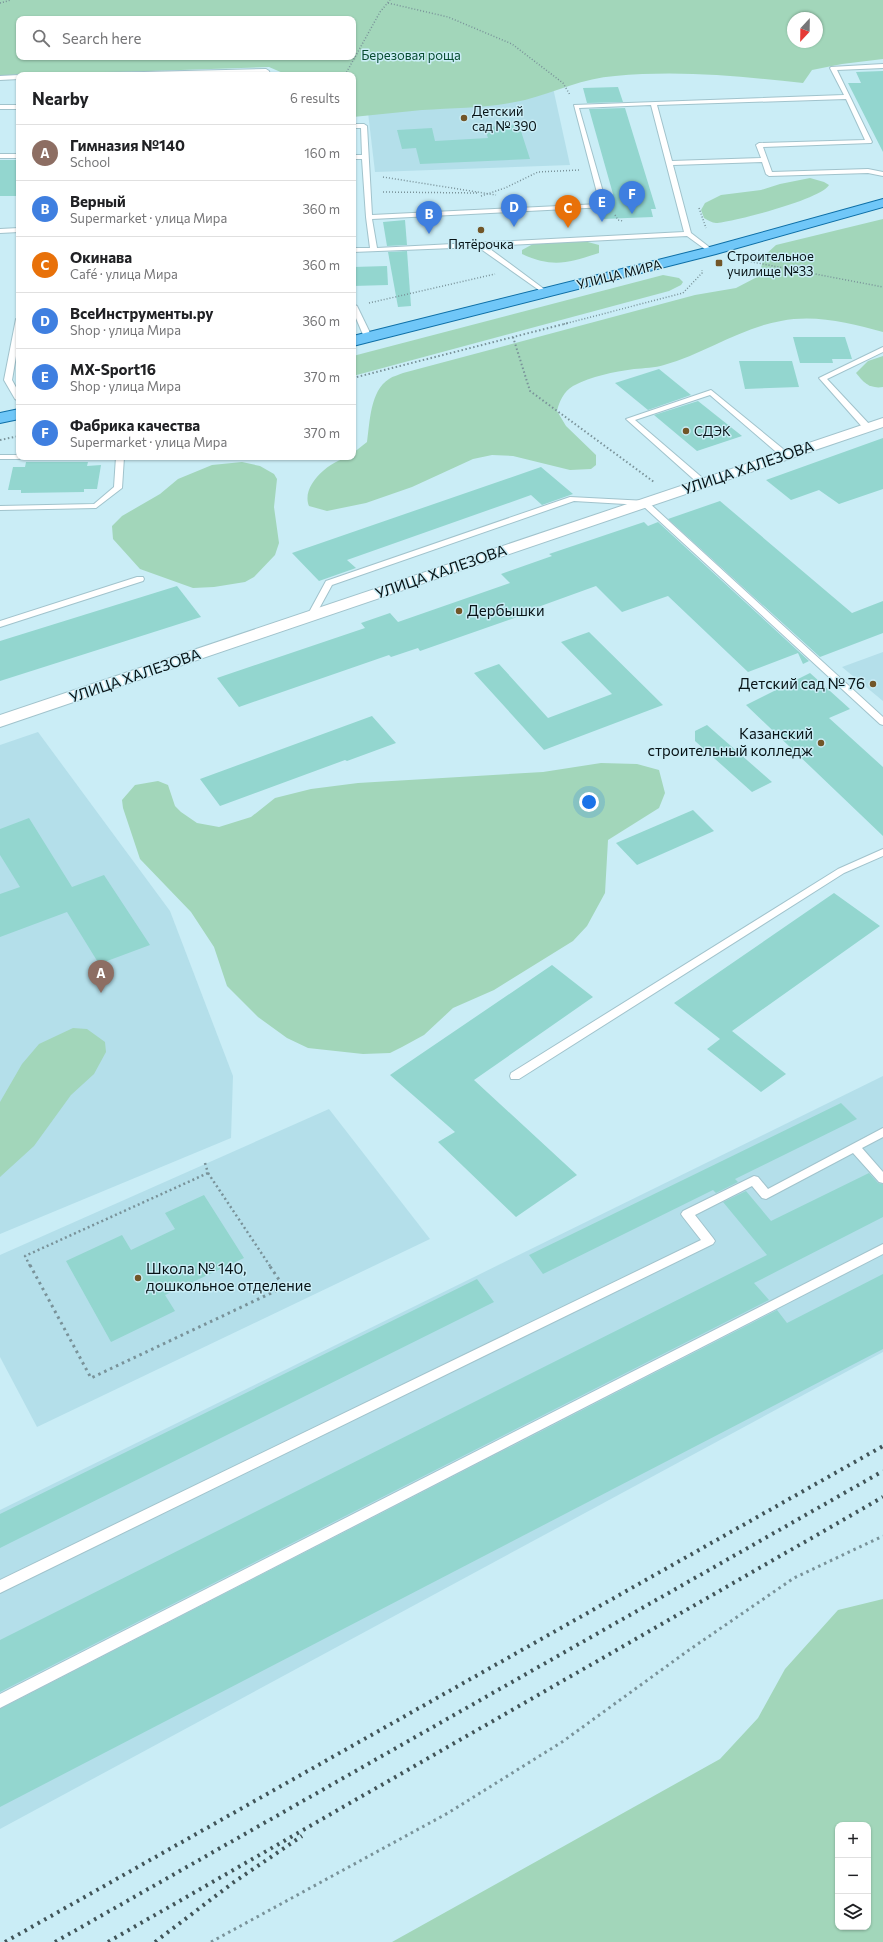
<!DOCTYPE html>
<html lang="en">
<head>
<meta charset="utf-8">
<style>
  :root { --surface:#fff; --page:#f2f2f2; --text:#202124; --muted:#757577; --line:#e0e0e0; --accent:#725628 }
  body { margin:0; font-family:Commissioner,sans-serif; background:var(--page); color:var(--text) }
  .controls { position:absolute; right:12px; bottom:12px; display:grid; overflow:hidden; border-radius:8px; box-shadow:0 1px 3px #0004 }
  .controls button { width:36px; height:36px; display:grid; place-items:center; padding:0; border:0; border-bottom:1px solid var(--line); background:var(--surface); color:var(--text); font:20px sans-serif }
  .compass { position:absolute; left:787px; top:12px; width:36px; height:36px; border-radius:50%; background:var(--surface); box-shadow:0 1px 3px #0004; rotate:202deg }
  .you { position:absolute; left:589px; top:802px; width:14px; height:14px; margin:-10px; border:3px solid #fff; border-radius:50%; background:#1a73e8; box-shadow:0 0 0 6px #1a73e833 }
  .badge { display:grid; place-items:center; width:26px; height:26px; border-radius:50%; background:var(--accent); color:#fff; font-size:13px; font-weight:700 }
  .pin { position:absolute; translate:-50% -33px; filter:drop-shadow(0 1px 2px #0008) }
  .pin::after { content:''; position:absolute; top:21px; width:14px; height:12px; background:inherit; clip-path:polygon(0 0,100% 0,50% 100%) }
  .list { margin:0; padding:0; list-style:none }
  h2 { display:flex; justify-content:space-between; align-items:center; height:52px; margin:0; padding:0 16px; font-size:17px }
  h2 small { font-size:13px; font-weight:400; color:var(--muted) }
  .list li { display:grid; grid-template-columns:26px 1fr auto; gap:12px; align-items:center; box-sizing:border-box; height:56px; padding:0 16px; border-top:1px solid var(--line) }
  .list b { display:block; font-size:15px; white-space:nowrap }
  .list p { margin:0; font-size:13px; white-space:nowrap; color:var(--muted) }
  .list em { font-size:13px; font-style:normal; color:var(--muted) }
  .icon { flex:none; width:22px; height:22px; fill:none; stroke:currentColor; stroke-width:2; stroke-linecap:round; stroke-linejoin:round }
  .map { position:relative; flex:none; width:883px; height:1942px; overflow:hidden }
  .search { position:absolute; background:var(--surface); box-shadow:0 1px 3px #0004; left:16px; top:16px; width:340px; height:44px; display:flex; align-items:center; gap:10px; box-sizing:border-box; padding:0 14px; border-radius:8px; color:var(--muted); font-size:15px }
  .panel { position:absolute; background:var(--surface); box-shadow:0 1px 3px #0004; left:16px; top:72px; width:340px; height:388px; border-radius:8px }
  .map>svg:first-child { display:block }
</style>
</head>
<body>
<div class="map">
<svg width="883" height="1942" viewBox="0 0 883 1942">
  <rect width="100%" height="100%" fill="#caedf6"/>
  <g fill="#b4dfea">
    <path d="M 548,65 L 570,165 L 375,172 L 363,70 Z"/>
    <path d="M 883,652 L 883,701 L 842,667 Z"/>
    <path d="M 38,732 L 170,911 L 233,1076 L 231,1138 L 0,1234 L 0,745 Z"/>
    <path d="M 883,1076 L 883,1352 L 0,1829 L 0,1510 Z"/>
    <path d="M 329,1109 L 430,1239 L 37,1427 L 0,1357 L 0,1255 Z"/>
  </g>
  <g fill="#a2d6ba" fill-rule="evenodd">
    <path d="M 0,0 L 883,0 L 883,59 L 842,64 L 812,70 L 803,83 C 740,76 678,70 615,76 C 584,78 555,92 525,100 C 491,108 456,108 422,110 C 399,112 376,115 353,117 L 353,75 L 282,75 L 283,73 L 269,67 L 0,76 ZM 793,18 L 817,18 L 817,42 L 793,42 ZM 19,19 L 353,19 L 353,57 L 19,57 Z"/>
    <path d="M 810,178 L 824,182 L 829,185 C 822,199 733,222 716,223 C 712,223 708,220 704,218 L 701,210 L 705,203 L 721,195 L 761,190 L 780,184 Z"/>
    <path d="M 883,219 L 883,332 C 850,323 815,314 781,321 C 740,328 704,354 664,365 C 655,368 644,368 634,369 C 613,372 592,376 573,386 C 564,391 559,402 557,411 L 566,426 L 596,455 L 596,465 L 591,469 L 570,470 L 513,456 L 492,455 L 473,459 L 412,487 L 366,503 L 327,511 L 309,506 C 300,485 333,457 353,457 L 353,453 L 367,442 C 370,422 370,391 389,379 C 393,376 399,375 403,373 L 695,295 L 736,288 L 759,276 L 764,256 L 776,245 Z"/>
    <path d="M 549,241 L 584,241 L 599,245 L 599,253 C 568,263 553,268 522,254 L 522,250 L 533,244 Z"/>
    <path d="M 663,275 L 679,278 L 683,282 L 681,285 L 669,291 L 353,376 L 353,356 Z"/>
    <path d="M 883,356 L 883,387 C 870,389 864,383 856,373 L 868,361 Z"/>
    <path d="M 242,462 L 260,466 L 274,474 L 277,479 L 274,507 L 279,543 L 275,555 L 254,577 L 245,582 L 214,587 L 193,588 L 140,569 L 113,539 L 112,526 L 122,516 L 160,494 L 178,479 L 212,465 Z"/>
    <path d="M 601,763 L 637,764 L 659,770 L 665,793 L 659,808 L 608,840 L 605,893 L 587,926 L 573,941 L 494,990 L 453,1008 L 424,1035 L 402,1047 L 390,1053 L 363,1054 L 308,1048 L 287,1038 L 258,1017 L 227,986 L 214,947 L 191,912 L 140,859 L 123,808 L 122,800 L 135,785 L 158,781 L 168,785 L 175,806 L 181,812 L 197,823 L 219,827 L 251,817 L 275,798 L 311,789 L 358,783 L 543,772 Z"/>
    <path d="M 73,1028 L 87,1029 L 105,1042 L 106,1052 L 94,1074 L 71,1095 L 34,1146 L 0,1177 L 0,1102 L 22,1064 L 39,1044 Z"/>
    <path d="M 883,1599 L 883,1942 L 392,1942 L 720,1759 L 758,1718 L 785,1669 L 838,1610 ZM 838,1825 L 868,1825 L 868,1927 L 838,1927 Z"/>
  </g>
  <g fill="#93d6cf">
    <path d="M 883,71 L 883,152 L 848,83 L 861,83 L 856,72 Z"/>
    <path d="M 618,87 L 623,102 L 587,103 L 583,88 Z"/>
    <path d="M 625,108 L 656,209 L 651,209 L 653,217 L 602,219 L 613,194 L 589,109 Z"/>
    <path d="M 519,125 L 530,159 L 420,164 L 416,148 L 402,149 L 397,130 L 432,128 L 435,141 L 488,138 L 484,127 Z"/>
    <rect x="0" y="160" width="19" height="36"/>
    <path d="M 405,220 L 407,245 L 387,246 L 383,222 Z"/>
    <path d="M 407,251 L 411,306 L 398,307 L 388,252 Z"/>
    <path d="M 387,266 L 388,285 L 353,286 L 353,267 Z"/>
    <path d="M 793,337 L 845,337 L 852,359 L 832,359 L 833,363 L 800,363 Z"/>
    <path d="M 739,361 L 792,361 L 799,387 L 745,389 Z"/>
    <path d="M 659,369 L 691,395 L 648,410 L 615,383 Z"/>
    <path d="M 698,401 L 742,436 L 697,451 L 654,415 Z"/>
    <path d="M 883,438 L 883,489 L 839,504 L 819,490 L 791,500 L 766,480 Z"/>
    <path d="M 26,462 L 88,462 L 87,466 L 101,465 L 97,489 L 84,489 L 84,492 L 21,493 L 21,490 L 8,490 L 13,467 L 25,467 Z"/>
    <path d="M 541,467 L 573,494 L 542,505 L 531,495 L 347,560 L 356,568 L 319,581 L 292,553 Z"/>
    <path d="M 720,501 L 852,613 L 883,601 L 883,633 L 820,657 L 668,519 Z"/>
    <path d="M 644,522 L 648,526 L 658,522 L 809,661 L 803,664 L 798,653 L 748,672 L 668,596 L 622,612 L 596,586 L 538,607 L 540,609 L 420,651 L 418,648 L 391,657 L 389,655 L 239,707 L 217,678 L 365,628 L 361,623 L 390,613 L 398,622 L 510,583 L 501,574 L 552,556 L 549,554 Z"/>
    <path d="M 177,586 L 201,617 L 0,681 L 0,641 Z"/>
    <path d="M 589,632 L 663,705 L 544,750 L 474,673 L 499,664 L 548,718 L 612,694 L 561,642 Z"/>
    <path d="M 810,673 L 850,709 L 829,718 L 883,767 L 883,836 L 746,705 Z"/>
    <path d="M 372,716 L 396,743 L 347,761 L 345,760 L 220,806 L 200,779 Z"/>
    <path d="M 707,725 L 772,782 L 752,792 L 695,741 L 695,731 Z"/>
    <path d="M 693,810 L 714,831 L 637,865 L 616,843 Z"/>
    <path d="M 29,818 L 72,887 L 104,875 L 150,945 L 99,964 L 67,912 L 0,937 L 0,894 L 20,887 L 0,855 L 0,829 Z"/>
    <path d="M 834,893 L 880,926 L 732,1031 L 786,1074 L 761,1092 L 707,1049 L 720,1039 L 674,1003 Z"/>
    <path d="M 552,965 L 593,997 L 474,1080 L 577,1175 L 516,1217 L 438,1142 L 455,1132 L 390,1075 Z"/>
    <path d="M 841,1103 L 857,1119 L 735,1179 L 738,1182 L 716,1193 L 713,1190 L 543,1274 L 529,1255 Z"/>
    <path d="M 869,1173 L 878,1183 L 883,1184 L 883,1217 L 754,1283 L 769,1300 L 0,1692 L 0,1640 L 767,1255 L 723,1202 L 746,1191 L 771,1221 Z"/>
    <path d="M 204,1195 L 244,1258 L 165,1295 L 175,1311 L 111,1342 L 66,1261 L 122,1235 L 131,1250 L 175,1229 L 165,1213 Z"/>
    <path d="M 883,1274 L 883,1349 L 0,1807 L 0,1709 L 777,1310 L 787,1323 Z"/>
    <path d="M 477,1279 L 494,1302 L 0,1548 L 0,1514 Z"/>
  </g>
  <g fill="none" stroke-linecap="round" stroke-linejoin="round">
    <defs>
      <g id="service">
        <path d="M 883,64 L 883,68 L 837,70 L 872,142 L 871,143 L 763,147 L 772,172 L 868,169 L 883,172 L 883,176 L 868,173 L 769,176 L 766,174 L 762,162 L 673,165 L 691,233 L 713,250 L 713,252 L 709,252 L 687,236 L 486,246 L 548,292 L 549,293 L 546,295 L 478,247 L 353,252 L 353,248 L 370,248 L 366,217 L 362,159 L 353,159 L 353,155 L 362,155 L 361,128 L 353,128 L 353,124 L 364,124 L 367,126 L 372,215 L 600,204 L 574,105 L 844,95 L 830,68 L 831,67 ZM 846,99 L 865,140 L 759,143 L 756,145 L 761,158 L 672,161 L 657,105 ZM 651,105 L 684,232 L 377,248 L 372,219 L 606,207 L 607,206 L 579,108 Z"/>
        <path d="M 266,69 L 269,71 L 270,75 L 264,75 L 264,73 L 100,75 L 103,73 Z"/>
        <path d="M 19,75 L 19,79 L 0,80 L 0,76 Z"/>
        <rect x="0" y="105" width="19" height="4"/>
        <rect x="0" y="154" width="19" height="4"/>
        <path d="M 19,228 L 19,232 L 0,233 L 0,229 Z"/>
        <path d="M 353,304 L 357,306 L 372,337 L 370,338 L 364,337 L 353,311 Z"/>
        <path d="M 19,317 L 19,338 L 12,380 L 19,393 L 19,401 L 15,399 L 4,380 L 16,319 Z"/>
        <path d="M 883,347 L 883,352 L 827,379 L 870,425 L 871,427 L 867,429 L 864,429 L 819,378 Z"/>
        <path d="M 711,390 L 788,453 L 788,457 L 782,457 L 710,395 L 635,420 L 706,481 L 707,483 L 703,485 L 700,485 L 626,419 Z"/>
        <path d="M 0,455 L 19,455 L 19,457 L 23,457 L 19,459 L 0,459 Z"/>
        <path d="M 116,457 L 124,457 L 122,488 L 96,508 L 0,510 L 0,506 L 94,504 L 114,487 Z"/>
        <path d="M 570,497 L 647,501 L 883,717 L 883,725 L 880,724 L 642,505 L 574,501 L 332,585 L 314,618 L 311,619 L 307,616 L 326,581 Z"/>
        <path d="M 137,577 L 143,577 L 144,579 L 143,581 L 0,627 L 0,621 Z"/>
        <path d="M 883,849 L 883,856 L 844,873 L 519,1079 L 511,1079 L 510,1076 L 511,1073 L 838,869 Z"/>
        <path d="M 883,1128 L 883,1137 L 862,1148 L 883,1172 L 883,1183 L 879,1182 L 853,1153 L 766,1199 L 762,1198 L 752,1186 L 695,1215 L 713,1238 L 715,1241 L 713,1244 L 0,1593 L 0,1580 L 701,1240 L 683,1217 L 681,1214 L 683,1211 L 754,1176 L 758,1177 L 768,1189 Z"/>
        <path d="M 883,1244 L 883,1254 L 0,1708 L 0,1694 Z"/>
      </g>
      <path id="minor" d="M 883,418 L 883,427 L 0,727 L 0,715 Z"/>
      <g id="primary">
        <path d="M 883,199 L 883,207 L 716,254 L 353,346 L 353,336 L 706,248 Z"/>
        <path d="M 19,409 L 19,419 L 0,423 L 0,413 Z"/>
      </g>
    </defs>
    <use href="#service" stroke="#a1c3cc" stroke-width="2"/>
    <use href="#minor" stroke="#a1c3cc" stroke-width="2"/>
    <use href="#primary" stroke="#0e6fa6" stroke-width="2"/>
    <g stroke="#799299" stroke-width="1.5" stroke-dasharray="1 2" stroke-linecap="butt">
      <path d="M 0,3 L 11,0"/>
      <path d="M 388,3 L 448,17 L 512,44 L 563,83 L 570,95"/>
      <path d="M 345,75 L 380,12 L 390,0"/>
      <path d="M 383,177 L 496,195"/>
      <path d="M 383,192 L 478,193"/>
      <path d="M 481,196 L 505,188 L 538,172 L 579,170"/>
      <path d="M 699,208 L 706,228"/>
      <path d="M 615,215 L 618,220 L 623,221"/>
      <path d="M 742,260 L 883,287"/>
      <path d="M 369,303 L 495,274"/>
      <path d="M 564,324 L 683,293 L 702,273 L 702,270"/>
    </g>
    <g stroke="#799299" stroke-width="2" stroke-dasharray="1.5 2.5" stroke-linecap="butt">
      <path d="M 513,337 L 530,391 L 654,482"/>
      <path d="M 353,378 L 568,323"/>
      <path d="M 0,440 L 19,436"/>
    </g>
    <g stroke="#799299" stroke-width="2.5" stroke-dasharray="2 3" stroke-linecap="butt">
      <path d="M 205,1163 L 208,1173"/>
      <path d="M 208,1173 L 270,1266"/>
      <path d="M 30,1266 L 25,1256 L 208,1173"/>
    </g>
    <g stroke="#799299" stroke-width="3" stroke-dasharray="2.5 4" stroke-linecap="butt">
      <path d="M 30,1265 L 91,1378 L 284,1287 L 269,1265"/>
      <path d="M 211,1942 L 448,1813 L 562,1742 L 689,1650 L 794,1578 L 883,1536"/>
    </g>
    <use href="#service" fill="#fff" fill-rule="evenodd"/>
    <use href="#minor" fill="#fff" fill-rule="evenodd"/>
    <use href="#primary" fill="#70c7f8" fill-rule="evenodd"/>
    <g stroke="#415458" stroke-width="4" stroke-dasharray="2.5 5" stroke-linecap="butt">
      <path d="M 5,1942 L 883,1446"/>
      <path d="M 55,1942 L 883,1471"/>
      <path d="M 108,1942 L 883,1497"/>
      <path d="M 155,1942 L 234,1882 L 302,1836"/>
    </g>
  </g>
  <g fill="#725628" stroke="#caedf6" stroke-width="1.5">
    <circle cx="464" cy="118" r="4"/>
    <circle cx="481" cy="230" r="4"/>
    <rect x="715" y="259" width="8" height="8" rx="2"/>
    <circle cx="686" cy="431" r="4"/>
    <circle cx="459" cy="611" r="4"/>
    <circle cx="873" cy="684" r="4"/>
    <circle cx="821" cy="743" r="4"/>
    <circle cx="138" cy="1278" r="4"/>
  </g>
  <g text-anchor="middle" stroke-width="3" stroke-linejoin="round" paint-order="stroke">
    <g font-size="13" fill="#084c31" stroke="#caedf6">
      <text x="411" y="60">Березовая роща</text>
    </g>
    <g font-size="13" fill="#071316" stroke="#caedf6" text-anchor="start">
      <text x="472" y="116">Детский<tspan x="472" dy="15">сад № 390</tspan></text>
      <text x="481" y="249" text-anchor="middle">Пятёрочка</text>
      <text x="727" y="261">Строительное<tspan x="727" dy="15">училище №33</tspan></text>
      <text x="694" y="436">СДЭК</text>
    </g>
    <g font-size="13" fill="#071316" stroke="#caedf6">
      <text transform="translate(619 274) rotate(-14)" y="5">УЛИЦА МИРА</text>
    </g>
    <g font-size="15" fill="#071316" stroke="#caedf6">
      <text transform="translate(748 468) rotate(-19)" y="5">УЛИЦА ХАЛЕЗОВА</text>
      <text transform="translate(441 572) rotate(-19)" y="5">УЛИЦА ХАЛЕЗОВА</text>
      <text transform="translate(135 676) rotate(-19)" y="5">УЛИЦА ХАЛЕЗОВА</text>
    </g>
    <g font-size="15" fill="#071316" stroke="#caedf6" text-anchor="start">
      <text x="467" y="616">Дербышки</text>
      <text x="865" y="689" text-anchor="end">Детский сад № 76</text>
      <text x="813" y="739" text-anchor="end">Казанский<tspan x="813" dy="17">строительный колледж</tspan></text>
      <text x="146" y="1274">Школа № 140,<tspan x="146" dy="17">дошкольное отделение</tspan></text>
    </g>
  </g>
</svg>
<div class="controls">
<button>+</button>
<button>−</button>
<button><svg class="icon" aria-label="layers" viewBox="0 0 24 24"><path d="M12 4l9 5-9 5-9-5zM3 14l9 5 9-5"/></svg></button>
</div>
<svg class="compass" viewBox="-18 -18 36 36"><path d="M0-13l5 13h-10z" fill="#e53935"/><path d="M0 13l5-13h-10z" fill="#757577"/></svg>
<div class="you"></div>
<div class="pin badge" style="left:101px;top:993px;background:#8d6e63">A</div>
<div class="pin badge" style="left:429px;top:234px;background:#3f7fe0">B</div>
<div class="pin badge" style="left:568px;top:228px;background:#e8710a">C</div>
<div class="pin badge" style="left:514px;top:227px;background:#3f7fe0">D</div>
<div class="pin badge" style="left:602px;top:222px;background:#3f7fe0">E</div>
<div class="pin badge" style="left:632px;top:214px;background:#3f7fe0">F</div>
<div class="search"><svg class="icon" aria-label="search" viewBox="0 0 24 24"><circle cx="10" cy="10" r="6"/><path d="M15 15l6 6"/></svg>Search here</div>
<section class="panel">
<h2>Nearby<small>6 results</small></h2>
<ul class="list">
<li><span class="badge" style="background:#8d6e63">A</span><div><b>Гимназия №140</b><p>School</p></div><em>160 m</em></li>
<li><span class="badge" style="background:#3f7fe0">B</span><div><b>Верный</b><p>Supermarket · улица Мира</p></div><em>360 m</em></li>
<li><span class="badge" style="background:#e8710a">C</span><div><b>Окинава</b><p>Café · улица Мира</p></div><em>360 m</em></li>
<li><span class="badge" style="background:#3f7fe0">D</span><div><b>ВсеИнструменты.ру</b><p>Shop · улица Мира</p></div><em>360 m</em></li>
<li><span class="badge" style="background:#3f7fe0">E</span><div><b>MX-Sport16</b><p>Shop · улица Мира</p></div><em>370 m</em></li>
<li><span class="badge" style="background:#3f7fe0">F</span><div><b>Фабрика качества</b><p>Supermarket · улица Мира</p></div><em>370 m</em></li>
</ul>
</section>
</div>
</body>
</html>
